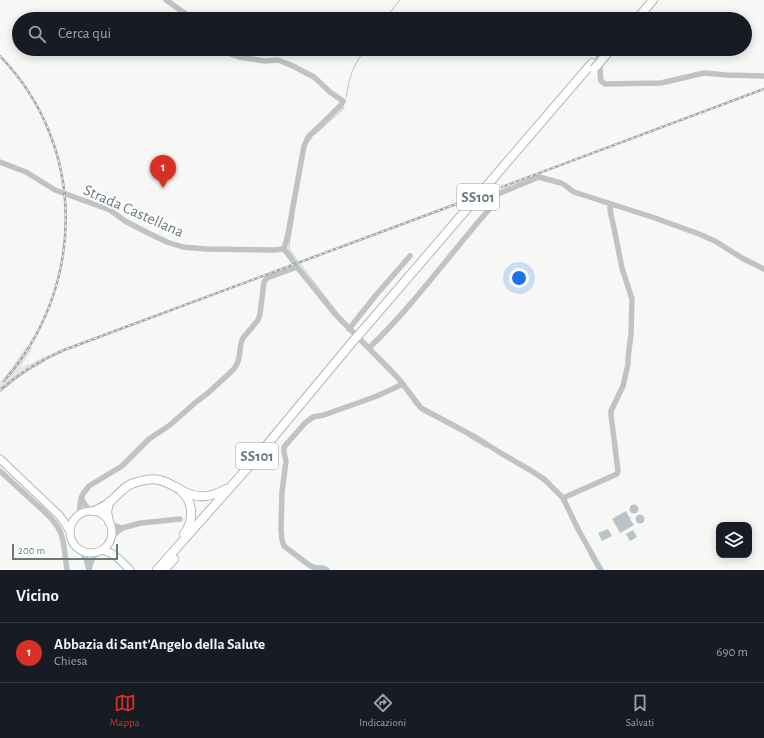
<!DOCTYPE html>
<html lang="it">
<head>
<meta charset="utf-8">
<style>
  :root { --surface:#171b24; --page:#242831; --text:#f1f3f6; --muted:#9ea1a6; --line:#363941; --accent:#d93025 }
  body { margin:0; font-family:"Alegreya Sans",sans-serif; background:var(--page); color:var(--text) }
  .controls { position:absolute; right:12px; bottom:12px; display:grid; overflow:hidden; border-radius:8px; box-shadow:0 2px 10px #0003 }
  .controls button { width:36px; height:36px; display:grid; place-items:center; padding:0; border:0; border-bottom:1px solid var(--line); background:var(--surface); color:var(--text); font:20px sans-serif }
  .scale { position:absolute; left:12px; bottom:10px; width:106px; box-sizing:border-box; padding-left:4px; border:2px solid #6a7881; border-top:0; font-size:11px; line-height:14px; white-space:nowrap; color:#6a7881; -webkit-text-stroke:3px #fff; paint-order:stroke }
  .you { position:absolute; left:519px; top:278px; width:14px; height:14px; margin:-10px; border:3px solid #fff; border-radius:50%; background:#1a73e8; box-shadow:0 0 0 6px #1a73e833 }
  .badge { display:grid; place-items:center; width:26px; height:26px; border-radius:50%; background:var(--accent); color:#fff; font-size:13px; font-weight:700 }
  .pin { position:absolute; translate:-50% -33px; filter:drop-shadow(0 1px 2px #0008) }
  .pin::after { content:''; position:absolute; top:21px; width:14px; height:12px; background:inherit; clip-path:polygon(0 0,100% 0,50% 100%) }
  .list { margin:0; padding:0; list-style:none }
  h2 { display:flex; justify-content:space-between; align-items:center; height:52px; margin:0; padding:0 16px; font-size:17px }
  h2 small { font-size:13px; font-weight:400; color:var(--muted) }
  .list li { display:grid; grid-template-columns:26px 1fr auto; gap:12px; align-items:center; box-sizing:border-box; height:60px; padding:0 16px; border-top:1px solid var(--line) }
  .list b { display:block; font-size:15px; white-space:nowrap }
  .list p { margin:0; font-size:13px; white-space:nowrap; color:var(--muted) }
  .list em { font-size:13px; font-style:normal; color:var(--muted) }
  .icon { flex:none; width:22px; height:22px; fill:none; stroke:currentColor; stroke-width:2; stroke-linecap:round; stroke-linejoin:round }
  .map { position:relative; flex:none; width:764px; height:570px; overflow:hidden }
  .search { position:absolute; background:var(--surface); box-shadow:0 2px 10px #0003; left:12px; right:12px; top:12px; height:44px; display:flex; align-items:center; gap:10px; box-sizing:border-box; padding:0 14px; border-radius:22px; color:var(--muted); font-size:15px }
  .sheet { height:112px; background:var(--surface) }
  nav { display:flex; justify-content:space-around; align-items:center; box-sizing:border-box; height:56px; border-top:1px solid var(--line); background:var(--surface); font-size:11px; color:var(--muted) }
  nav a { display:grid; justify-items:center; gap:2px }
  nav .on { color:var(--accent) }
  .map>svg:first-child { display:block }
</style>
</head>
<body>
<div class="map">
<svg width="764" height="570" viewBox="0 0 764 570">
  <rect width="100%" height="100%" fill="#f7f7f5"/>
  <path fill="#e5e6e5" d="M 27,345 L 33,348 L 21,366 L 22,367 L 28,364 L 29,365 L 44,356 L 46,361 L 21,376 L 0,393 L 0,382 L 10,370 Z"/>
  <g fill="#bac3c7">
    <circle cx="634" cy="509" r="4.5"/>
    <path d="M 626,511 L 629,517 L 630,517 L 631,518 L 630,519 L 634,525 L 620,533 L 612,519 Z"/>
    <circle cx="640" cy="519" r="4.5"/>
    <path d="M 608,529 L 612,536 L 602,541 L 598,533 Z"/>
    <path d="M 633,530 L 637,537 L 630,541 L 626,534 Z"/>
  </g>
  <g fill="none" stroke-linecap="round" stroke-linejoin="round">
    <g stroke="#bac3c7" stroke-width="1">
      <path d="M 385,19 L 400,0"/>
      <path d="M 346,97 C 350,76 352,66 366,49"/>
      <path d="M 314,135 L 340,112 L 344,107"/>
      <path d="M 308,143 L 312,137"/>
      <path d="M 294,215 L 289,245 L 289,249 L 300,264 L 340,316"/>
      <path d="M 411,399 L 416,406"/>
      <path d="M 423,412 L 435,418"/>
      <path d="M 469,437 L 487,448"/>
      <path d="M 538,478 L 545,483"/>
      <path d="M 589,555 L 598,570"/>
    </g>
    <defs>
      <g id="major">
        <path d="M 0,459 L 59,515 L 65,523 L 69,530"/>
        <circle cx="91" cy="532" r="21"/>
        <path d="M 102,550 C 115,553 121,561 130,570"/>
      </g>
      <g id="highway">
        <path d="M 637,19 L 653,0"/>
        <path d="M 605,56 L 610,49"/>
        <path d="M 363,330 L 592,63"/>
        <path d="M 181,491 C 194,502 194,521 184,534"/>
        <path d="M 94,511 C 100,508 105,506 110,502 C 119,494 126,484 137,482 C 144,480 152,478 159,480 C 169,482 178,489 187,493 C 200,499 214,496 226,489"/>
        <path d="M 109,522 L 107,512 L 109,502"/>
        <path d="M 157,570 L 251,464 L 354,340"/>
        <path d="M 164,570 L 174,559"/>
      </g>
    </defs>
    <use href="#major" stroke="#b3b7ba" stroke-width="9"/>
    <use href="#highway" stroke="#b3b6b8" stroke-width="10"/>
    <g stroke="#bfc3c5" stroke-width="5.5">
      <path d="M 166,0 L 186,14 L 191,19"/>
      <path d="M 216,49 L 239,57 L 265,61 L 278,60 L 293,66 L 314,77 L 330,92 L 343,101 L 341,105 L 328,118 L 308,137 L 304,146 L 288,234 L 284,249"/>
      <path d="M 595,49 C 602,59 599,70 601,81 L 605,84 L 661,83 L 704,73 L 726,75 L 764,76"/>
      <path d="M 0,162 L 26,172 L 55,190 L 110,210 L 125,221 L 148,233 L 167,242 L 183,247 L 206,249 L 275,250 L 284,249 L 291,258 L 297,267 L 335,314 L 346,325 L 398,378 L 421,408 L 477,438 L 499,452 L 530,470 L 544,479 L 563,498 L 579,531 L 601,570"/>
      <path d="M 349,329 L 376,295 L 410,256"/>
      <path d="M 369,348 C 415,304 451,252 493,205 L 494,198 L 498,194 L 539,177 L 561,183 C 566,185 569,189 574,192 L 655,218 L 699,234 L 715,241 L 742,258 L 764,269"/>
      <path d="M 0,471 L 48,515 C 53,520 57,525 60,531 C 65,543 65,558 67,570"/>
      <path d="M 563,498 L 617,474 L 618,471 L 611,415 L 611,411 L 623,386 L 628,364 L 628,358 L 631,334 L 632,299 L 622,268 L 614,228 L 611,215 L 610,208 L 611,204"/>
      <path d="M 82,499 C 84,505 87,508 92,511"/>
      <path d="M 79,514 L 81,498 L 83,494 L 89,486 L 122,466 L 149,439 L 170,425 L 196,402 L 208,393 L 233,370 L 237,364 L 239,358 L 241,343 L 243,338 L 258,320 L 260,314 L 264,282 L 267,278 L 297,267"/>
      <path d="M 110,524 L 122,528"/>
      <path d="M 111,537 L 122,528 L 141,523 L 180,519"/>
      <path d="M 81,551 L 86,559 L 89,569"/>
      <path d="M 89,569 L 91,562 L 96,552"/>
      <path d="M 327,570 L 323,568 L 315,568 L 309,565 L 284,546 L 282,540 L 281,530 L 282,492 L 286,461 L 284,452 L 284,447 L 305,423 L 313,417 L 324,415 L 377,396 L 403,384"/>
    </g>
    <use href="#major" stroke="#fff" stroke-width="7"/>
    <use href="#highway" stroke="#fff" stroke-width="8"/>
    <defs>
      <g id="rail">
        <path d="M 0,56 C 88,147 86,287 4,381"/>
        <path d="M 502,187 L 764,89"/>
        <path d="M 0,390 C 20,373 40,360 64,350 L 467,200"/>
      </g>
    </defs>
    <use href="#rail" stroke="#a1a7ab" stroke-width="2.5"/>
    <use href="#rail" stroke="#fff" stroke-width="1" stroke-dasharray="3" stroke-linecap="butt"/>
    <defs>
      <g id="highway-bridge">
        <path d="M 594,69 L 605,56"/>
        <path d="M 354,340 L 363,330"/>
      </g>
    </defs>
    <use href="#highway-bridge" stroke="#b3b6b8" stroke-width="10" stroke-linecap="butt"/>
    <use href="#highway-bridge" stroke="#fff" stroke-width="8"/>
  </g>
  <g text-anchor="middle" stroke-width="4" stroke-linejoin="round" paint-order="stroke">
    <g fill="#fff" stroke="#97a0a7" stroke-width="1">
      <rect x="457" y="184" width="42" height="26" rx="3"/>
      <rect x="236" y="443" width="42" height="26" rx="3"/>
    </g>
    <g font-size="15" font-weight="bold" fill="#6a7881">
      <text x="478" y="202">SS101</text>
      <text x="257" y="461">SS101</text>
    </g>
    <g font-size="16" fill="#6a7881" stroke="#fff">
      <text transform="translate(134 210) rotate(24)" y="6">Strada Castellana</text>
    </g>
  </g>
</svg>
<div class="controls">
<button><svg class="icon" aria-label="layers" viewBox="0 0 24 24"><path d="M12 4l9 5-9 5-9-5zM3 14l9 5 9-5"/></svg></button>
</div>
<div class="scale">200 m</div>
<div class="you"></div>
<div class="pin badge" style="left:163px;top:188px">1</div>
<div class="search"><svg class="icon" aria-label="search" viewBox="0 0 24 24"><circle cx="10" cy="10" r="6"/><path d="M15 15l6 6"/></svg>Cerca qui</div>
</div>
<section class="sheet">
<h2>Vicino<small></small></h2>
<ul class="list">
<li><span class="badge">1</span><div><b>Abbazia di Sant’Angelo della Salute</b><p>Chiesa</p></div><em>690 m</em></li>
</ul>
</section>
<nav>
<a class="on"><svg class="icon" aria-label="map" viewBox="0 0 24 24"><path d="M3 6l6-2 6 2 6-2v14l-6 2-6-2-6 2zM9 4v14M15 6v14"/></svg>Mappa</a>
<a><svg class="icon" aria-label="directions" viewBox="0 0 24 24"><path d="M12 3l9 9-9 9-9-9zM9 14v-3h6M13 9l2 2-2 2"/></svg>Indicazioni</a>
<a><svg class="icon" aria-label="saved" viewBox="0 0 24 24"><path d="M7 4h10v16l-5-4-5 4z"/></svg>Salvati</a>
</nav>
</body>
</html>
